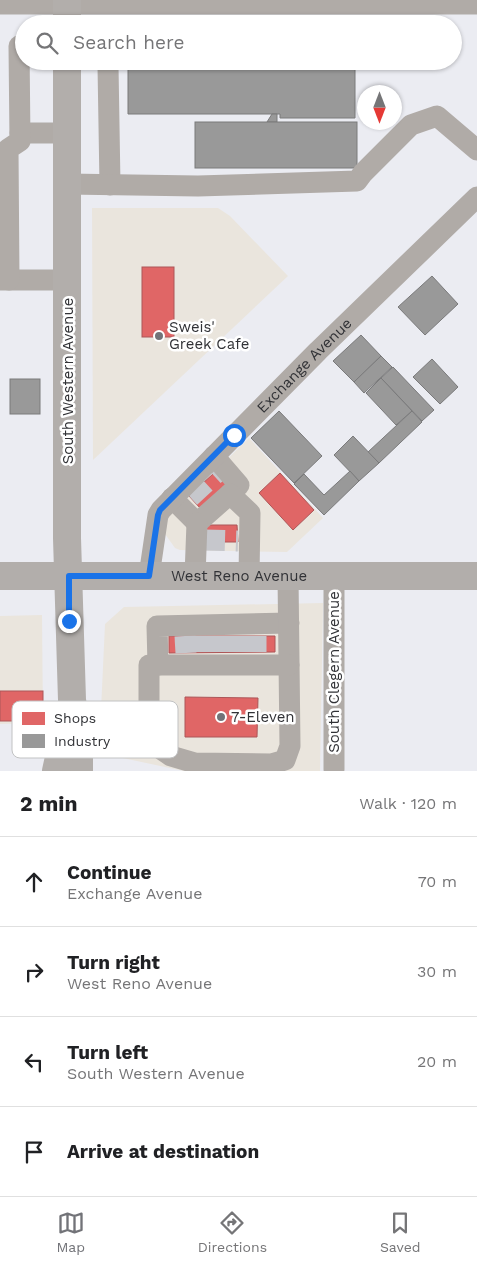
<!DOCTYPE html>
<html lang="en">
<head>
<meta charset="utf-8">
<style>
  :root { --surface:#fff; --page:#f6f6f6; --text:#202124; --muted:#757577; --line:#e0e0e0; --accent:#727378 }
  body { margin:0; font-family:"Work Sans",sans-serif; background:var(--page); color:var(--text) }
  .compass { position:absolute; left:357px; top:85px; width:45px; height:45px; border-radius:50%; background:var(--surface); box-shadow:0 1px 4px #0004; rotate:180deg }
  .stop { position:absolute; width:15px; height:15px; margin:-11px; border:4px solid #1a73e8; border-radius:50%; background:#fff }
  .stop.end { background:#1a73e8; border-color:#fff; box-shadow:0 1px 5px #0008 }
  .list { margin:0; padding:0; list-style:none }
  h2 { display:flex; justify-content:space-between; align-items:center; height:65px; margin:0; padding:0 20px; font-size:21px }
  h2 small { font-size:16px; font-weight:400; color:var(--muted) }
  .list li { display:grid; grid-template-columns:32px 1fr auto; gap:15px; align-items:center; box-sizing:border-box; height:90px; padding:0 20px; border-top:1px solid var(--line) }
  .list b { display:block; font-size:19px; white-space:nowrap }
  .list p { margin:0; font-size:16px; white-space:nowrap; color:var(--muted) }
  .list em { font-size:16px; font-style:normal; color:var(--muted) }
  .icon { flex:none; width:28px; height:28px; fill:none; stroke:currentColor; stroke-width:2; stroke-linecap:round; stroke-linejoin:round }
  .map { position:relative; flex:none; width:477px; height:771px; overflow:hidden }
  .search { position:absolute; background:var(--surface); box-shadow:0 1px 4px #0004; left:15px; right:15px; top:15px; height:55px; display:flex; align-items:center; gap:12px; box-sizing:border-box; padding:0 18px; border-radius:28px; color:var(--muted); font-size:19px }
  .sheet { height:425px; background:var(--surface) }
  nav { display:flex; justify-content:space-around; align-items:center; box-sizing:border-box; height:70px; border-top:1px solid var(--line); background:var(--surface); font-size:14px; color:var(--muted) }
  nav a { display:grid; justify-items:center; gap:2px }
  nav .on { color:var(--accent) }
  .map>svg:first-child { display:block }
</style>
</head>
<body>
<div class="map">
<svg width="477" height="771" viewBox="0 0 477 771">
  <rect width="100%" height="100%" fill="#ebecf2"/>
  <g fill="#eae5dd">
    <path d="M 92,208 L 218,208 L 230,216 L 288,276 L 93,460 Z"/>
    <path d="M 249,438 L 323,518 L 287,552 L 180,550 L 175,548 L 165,534 L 165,520 Z"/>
    <path d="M 323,603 L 320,771 L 184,771 L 99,753 L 105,624 L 124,607 Z"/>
    <path d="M 42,615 L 43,723 L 0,724 L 0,616 Z"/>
  </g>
  <g fill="#e06666" stroke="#ac5658">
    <rect x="142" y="267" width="32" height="70"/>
    <path d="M 215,472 L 227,485 L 201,509 L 189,496 Z"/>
    <path d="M 280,473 L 314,510 L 293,530 L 259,493 Z"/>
    <path d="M 205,525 L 237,525 L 238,542 L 204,542 Z"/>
    <path d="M 169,636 L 275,636 L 275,652 L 169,653 Z"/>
    <rect x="0" y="691" width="43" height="30"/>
    <path d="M 185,697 L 258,698 L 257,737 L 185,737 Z"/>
  </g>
  <g fill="#999" stroke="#7a7a7b">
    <path d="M 128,61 L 355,61 L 355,118 L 280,118 L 280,114 L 128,114 Z"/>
    <path d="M 272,114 L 277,114 L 277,122 L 267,122 Z"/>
    <rect x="195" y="122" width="162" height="46"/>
    <path d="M 432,276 L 458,304 L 425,335 L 398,307 Z"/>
    <path d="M 361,335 L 381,356 L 354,382 L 333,361 Z"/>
    <path d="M 381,356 L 392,367 L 364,393 L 354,382 Z"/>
    <path d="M 432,359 L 458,387 L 440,404 L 413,377 Z"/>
    <path d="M 393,367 L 434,410 L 422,421 L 381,378 Z"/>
    <path d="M 381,378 L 412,411 L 396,425 L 366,393 Z"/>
    <rect x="10" y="379" width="30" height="35"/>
    <path d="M 279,411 L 322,456 L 294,483 L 251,438 Z"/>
    <path d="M 412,411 L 422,422 L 379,463 L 368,452 Z"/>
    <path d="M 353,436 L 379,463 L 359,481 L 334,455 Z"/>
    <path d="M 350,471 L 359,481 L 324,515 L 294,484 L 304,474 L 324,495 Z"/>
  </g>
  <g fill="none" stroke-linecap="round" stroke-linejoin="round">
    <g stroke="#c6c7cc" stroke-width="21" stroke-dasharray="21 11" stroke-linecap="butt">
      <path d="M 190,497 L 216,473"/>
      <path d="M 204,540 L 238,541"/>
      <path d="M 185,636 L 186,653"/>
      <path d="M 202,636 L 202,652"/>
      <path d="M 220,636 L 220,652"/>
      <path d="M 256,636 L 256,652"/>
      <path d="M 240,652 L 240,636"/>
    </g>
    <g stroke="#b0aba7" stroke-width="21">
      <path d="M 0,4 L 477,4"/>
      <path d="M 105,61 L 108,66 L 110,185"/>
      <path d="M 20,133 L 67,133"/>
      <path d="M 67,184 L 198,186 L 357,181 L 363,173 L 411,125 L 437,116 L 477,150"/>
      <path d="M 0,280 L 68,280"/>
      <path d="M 9,280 L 8,149 L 20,141 L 19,46"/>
      <path d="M 214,456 L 239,485 L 230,494"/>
      <path d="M 172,498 L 197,523 L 230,494 L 250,513 L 249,576"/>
      <path id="s1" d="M 149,576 L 158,515 L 161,510 L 318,351 L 477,197"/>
      <path d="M 195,576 L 197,523"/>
      <path d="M 334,576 L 334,769"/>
      <path d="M 158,665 L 157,626 L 289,623"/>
      <path d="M 79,741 L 149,741 L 171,756 L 195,763 L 271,764 L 285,760 L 290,746 L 288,576"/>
      <path d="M 149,741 L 149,665 L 289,665"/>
    </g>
    <g stroke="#b2aeab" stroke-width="28">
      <path d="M 67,0 L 67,24"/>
      <path d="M 67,61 L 67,538 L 72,700 L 79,741 L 79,771"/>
      <path id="s2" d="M 0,576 L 477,576"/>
      <path d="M 56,771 L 68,716"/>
    </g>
  </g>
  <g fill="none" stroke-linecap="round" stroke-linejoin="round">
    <path stroke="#1a73e8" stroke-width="6" d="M 69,621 L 69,576 L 149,576 L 158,515 L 160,510 L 234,435"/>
  </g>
  <g fill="#727378" stroke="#fff" stroke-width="2">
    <circle cx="159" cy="336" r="5"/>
    <circle cx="221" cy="717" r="5"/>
  </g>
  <g text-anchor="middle" stroke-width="5" stroke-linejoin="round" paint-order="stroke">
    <g font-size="15" fill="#313236" stroke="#fff" text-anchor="start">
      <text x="169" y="332">Sweis'<tspan x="169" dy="17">Greek Cafe</tspan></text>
      <text x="231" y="722">7-Eleven</text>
    </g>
    <g font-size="15" fill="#313236" stroke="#fff">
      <text dy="5" stroke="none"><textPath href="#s1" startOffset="271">Exchange Avenue</textPath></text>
      <text transform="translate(68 381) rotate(-90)" y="5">South Western Avenue</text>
      <text dy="5" stroke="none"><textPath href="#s2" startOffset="239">West Reno Avenue</textPath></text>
      <text transform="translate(334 672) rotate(-90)" y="5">South Clegern Avenue</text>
    </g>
  </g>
  <rect x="12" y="701" width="166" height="57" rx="8" fill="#fff" stroke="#c1c2c3" stroke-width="1"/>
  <rect x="22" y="712" width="23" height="13" fill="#e06666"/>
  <rect x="22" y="734" width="23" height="14" fill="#999"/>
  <g font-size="14" fill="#313236">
    <text x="54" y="723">Shops</text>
    <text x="54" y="746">Industry</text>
  </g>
</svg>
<svg class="compass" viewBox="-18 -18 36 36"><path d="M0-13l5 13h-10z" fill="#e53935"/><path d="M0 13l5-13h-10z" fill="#757577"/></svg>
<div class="stop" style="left:234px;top:435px"></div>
<div class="stop end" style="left:69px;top:621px"></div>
<div class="search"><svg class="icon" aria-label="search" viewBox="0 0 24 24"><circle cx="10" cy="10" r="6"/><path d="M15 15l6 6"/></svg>Search here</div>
</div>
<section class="sheet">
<h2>2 min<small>Walk · 120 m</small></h2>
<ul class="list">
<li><svg class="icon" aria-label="ahead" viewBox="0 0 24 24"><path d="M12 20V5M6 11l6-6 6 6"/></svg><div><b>Continue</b><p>Exchange Avenue</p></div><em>70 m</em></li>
<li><svg class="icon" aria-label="right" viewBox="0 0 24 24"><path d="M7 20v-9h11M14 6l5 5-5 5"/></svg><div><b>Turn right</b><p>West Reno Avenue</p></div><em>30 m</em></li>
<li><svg class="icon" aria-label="left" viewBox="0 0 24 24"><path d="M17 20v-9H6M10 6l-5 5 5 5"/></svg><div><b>Turn left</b><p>South Western Avenue</p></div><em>20 m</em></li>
<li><svg class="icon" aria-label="arrive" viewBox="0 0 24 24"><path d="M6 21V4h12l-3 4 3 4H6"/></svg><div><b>Arrive at destination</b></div></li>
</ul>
</section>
<nav>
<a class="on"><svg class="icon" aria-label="map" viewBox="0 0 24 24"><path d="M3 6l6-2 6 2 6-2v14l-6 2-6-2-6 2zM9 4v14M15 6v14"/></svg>Map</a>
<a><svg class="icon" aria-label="directions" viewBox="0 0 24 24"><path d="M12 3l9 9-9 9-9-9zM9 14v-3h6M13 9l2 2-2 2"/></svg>Directions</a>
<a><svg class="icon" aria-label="saved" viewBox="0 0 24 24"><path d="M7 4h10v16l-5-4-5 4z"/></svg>Saved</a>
</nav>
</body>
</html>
